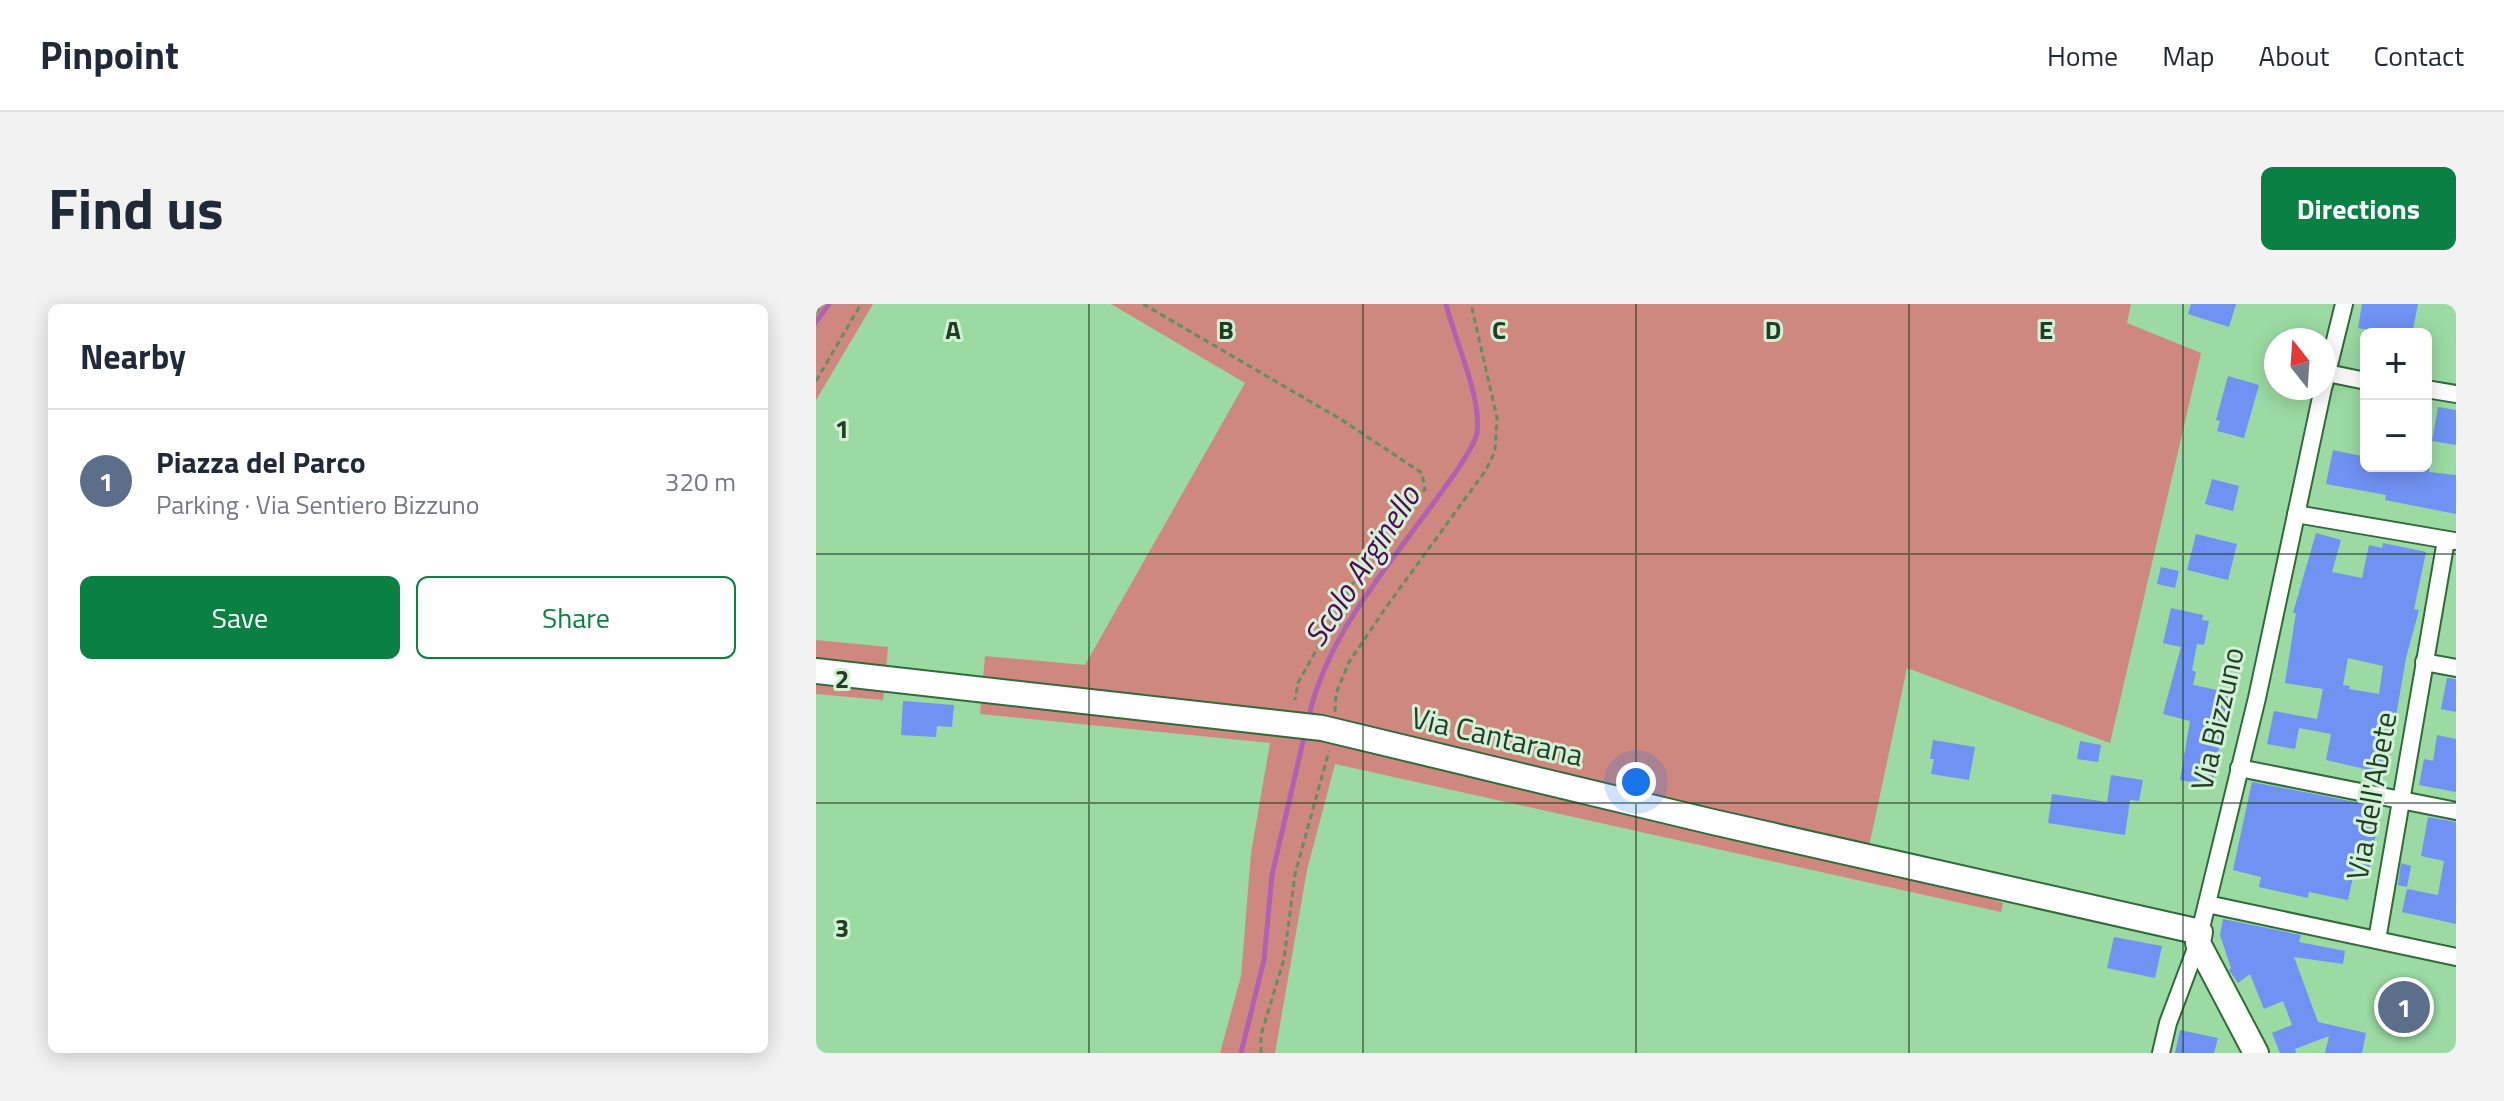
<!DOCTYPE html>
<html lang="en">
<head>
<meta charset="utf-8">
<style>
  :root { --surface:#fff; --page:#f2f2f3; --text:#1f2937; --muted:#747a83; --line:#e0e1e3; --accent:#0b8043 }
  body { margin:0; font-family:"Titillium Web",sans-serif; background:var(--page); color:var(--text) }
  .controls { position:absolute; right:24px; top:24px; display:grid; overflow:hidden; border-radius:12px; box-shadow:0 4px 20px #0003 }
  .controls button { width:72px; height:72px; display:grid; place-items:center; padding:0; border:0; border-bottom:2px solid var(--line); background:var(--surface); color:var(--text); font:40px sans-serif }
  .compass { position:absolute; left:1448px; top:24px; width:72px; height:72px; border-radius:50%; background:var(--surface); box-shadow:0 4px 20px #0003; rotate:343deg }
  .you { position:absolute; left:820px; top:478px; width:28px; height:28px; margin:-20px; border:6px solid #fff; border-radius:50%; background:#1a73e8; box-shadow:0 0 0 12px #1a73e833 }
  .badge { display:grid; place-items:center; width:52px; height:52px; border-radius:50%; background:var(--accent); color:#fff; font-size:26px; font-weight:700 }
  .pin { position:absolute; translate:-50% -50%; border:4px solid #fff; box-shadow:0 2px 8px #0006 }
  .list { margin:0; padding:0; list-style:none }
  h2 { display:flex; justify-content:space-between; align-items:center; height:104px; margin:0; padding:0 32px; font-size:34px }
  h2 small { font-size:26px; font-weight:400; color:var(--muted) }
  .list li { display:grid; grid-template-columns:52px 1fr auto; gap:24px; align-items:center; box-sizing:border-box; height:144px; padding:0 32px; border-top:2px solid var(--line) }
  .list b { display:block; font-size:30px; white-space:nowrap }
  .list p { margin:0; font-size:26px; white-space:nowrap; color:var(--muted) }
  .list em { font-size:26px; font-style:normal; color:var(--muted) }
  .actions { display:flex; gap:16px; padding:24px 32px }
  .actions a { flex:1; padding:18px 0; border:2px solid var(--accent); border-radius:12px; text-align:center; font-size:28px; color:var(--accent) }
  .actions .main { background:var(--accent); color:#fff }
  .map { position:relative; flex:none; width:1640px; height:749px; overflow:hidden; border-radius:12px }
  header { display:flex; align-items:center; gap:48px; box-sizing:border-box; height:112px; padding:0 40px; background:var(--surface); border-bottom:2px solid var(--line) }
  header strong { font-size:38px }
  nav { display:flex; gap:44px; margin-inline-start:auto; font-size:28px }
  .intro { display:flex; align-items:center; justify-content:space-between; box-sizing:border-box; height:192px; padding:0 48px }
  h1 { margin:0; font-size:56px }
  .button { padding:20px 36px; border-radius:12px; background:var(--accent); color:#fff; font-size:28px; font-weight:700 }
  main { display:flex; gap:48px; padding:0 48px }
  aside { flex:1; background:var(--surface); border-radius:12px; box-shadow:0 4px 20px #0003 }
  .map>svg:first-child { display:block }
</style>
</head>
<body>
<header>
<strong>Pinpoint</strong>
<nav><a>Home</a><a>Map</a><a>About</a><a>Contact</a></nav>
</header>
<div class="intro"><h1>Find us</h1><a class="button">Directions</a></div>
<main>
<aside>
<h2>Nearby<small></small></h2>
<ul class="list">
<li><span class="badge" style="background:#5c6f8a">1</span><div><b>Piazza del Parco</b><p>Parking · Via Sentiero Bizzuno</p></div><em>320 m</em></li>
</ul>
<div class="actions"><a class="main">Save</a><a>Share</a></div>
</aside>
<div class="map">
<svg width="1640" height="749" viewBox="0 0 1640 749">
  <rect width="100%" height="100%" fill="#9bdaa2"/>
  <g fill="#cf887f">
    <path d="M 0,0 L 57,0 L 0,96 Z"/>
    <path d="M 295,0 L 1315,0 L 1311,19 L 1385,49 L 1294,439 L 1091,364 L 1051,552 L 1187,599 L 1185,608 L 519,460 L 491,566 L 459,749 L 404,749 L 425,672 L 435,549 L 454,439 L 164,410 L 169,352 L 269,361 L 429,79 Z"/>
    <path d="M 0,336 L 72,343 L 67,396 L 0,390 Z"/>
  </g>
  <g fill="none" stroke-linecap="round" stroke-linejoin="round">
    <g stroke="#b161b1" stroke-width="5">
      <path d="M 0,18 L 13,0"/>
      <path d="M 492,416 C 510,333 567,269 616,201 C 627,186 658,146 661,129 C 666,93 639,38 630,0"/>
      <path d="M 425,749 L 448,656 L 456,571 L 489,429"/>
    </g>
  </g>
  <g fill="#7092f2" fill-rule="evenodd">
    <path d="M 1375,0 L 1420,0 L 1413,23 L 1372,10 Z"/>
    <path d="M 1546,0 L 1602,0 L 1596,30 L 1574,30 L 1542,24 Z"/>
    <path d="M 1412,72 L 1443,81 L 1428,134 L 1401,127 L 1404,117 L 1400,116 Z"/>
    <path d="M 1622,103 L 1640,106 L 1640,141 L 1616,137 Z"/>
    <path d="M 1517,146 L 1550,153 L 1550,162 L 1614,162 L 1613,168 L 1640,171 L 1640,210 L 1569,196 L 1570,191 L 1510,180 Z"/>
    <path d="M 1396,175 L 1423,182 L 1417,207 L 1389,200 Z"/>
    <path d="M 1500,229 L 1525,236 L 1516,268 L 1546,274 L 1553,241 L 1566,244 L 1567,239 L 1610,248 L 1598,305 L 1603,306 L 1590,354 L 1570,470 L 1510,456 L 1515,430 L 1483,424 L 1479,445 L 1451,440 L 1458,407 L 1501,415 L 1507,385 L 1469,379 L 1480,309 L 1477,309 ZM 1532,354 L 1567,362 L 1563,390 L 1533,385 L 1534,382 L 1527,381 Z"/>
    <path d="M 1380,230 L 1421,240 L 1412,276 L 1371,266 Z"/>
    <path d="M 1345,263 L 1363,267 L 1359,284 L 1341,280 Z"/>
    <path d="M 1355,304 L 1387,311 L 1386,316 L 1393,317 L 1388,341 L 1381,340 L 1376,366 L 1380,368 L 1377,381 L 1416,389 L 1407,422 L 1396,482 L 1364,476 L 1374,417 L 1347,410 L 1365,343 L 1347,339 Z"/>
    <path d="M 1631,374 L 1640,375 L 1640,408 L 1625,405 Z"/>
    <path d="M 87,397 L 138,401 L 136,423 L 121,422 L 120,433 L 85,431 Z"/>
    <path d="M 1621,431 L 1640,435 L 1640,488 L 1603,481 L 1608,455 L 1617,457 Z"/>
    <path d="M 1117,436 L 1159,443 L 1153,476 L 1115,470 L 1118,455 L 1114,455 Z"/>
    <path d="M 1264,437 L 1285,441 L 1282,458 L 1261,455 Z"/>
    <path d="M 1295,471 L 1327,476 L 1323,497 L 1314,496 L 1309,531 L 1232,519 L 1236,490 L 1291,498 Z"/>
    <path d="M 1436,478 L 1565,503 L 1553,566 L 1539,563 L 1532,596 L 1493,588 L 1492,594 L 1443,583 L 1445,573 L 1417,566 Z"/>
    <path d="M 1612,513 L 1640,518 L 1640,620 L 1586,608 L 1591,585 L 1622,591 L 1628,557 L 1605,552 Z"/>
    <path d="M 1585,559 L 1595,562 L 1591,583 L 1582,581 Z"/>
    <path d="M 1407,615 L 1485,631 L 1483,638 L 1529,647 L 1527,660 L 1478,653 L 1502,718 L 1550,729 L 1546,749 L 1509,749 L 1513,732 L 1479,745 L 1480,749 L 1464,749 L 1456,729 L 1476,721 L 1467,697 L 1448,705 L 1434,670 L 1422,679 L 1413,666 L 1415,664 L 1404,631 Z"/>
    <path d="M 1298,633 L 1346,642 L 1339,674 L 1291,664 Z"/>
    <path d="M 1364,726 L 1402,734 L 1398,749 L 1359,749 Z"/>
  </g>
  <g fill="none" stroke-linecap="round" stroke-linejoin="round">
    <defs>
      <g id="street">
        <path d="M 1511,69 L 1550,77"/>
        <path d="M 1508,81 L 1528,0"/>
        <path d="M 1610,85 L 1640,90"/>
        <path d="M 1480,210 L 1638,237"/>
        <path d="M 1608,358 L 1640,364"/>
        <path d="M 1423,464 L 1640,507"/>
        <path d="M 1391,600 L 1640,653"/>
        <path d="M 1384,628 L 1441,394 L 1507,84"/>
        <path d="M 1561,636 L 1630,236"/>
        <path d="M 1345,749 L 1352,719 L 1382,639"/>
      </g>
      <path id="secondary" d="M 0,367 L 506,424 L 897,518 L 1384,628 L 1382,639 L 1440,749"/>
    </defs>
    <use href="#street" stroke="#2f6c3a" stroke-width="20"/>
    <use href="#secondary" stroke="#2f6c3a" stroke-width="28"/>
    <g stroke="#618e66" stroke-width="3" stroke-dasharray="6 4" stroke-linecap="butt">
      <path d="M 327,0 L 526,116 L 606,169 L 609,185 L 556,245 L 482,379 L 479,396"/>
      <path d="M 0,9 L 6,0"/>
      <path d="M 0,77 L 45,0"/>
      <path d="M 519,408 L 520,390 L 533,358 L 571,302 L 670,166 L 679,147 L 681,114 L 655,0"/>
      <path d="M 445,749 L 445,731 L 468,655 L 479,570 L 513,447"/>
    </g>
    <use href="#street" stroke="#fff" stroke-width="16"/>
    <use href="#secondary" stroke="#fff" stroke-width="24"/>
  </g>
  <path fill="none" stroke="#223c26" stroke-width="2" stroke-opacity="0.55" d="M 273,0 L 273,749M 547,0 L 547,749M 820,0 L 820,749M 1093,0 L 1093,749M 1367,0 L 1367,749M 0,250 L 1640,250M 0,499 L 1640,499"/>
  <g text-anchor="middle" stroke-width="6" stroke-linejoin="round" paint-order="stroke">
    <g font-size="30" fill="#223c26" stroke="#d3f2d5">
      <text transform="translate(1402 415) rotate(-77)" y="10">Via Bizzuno</text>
      <text transform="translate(681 433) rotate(13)" y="10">Via Cantarana</text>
      <text transform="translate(1556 492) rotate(-80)" y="10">Via dell'Abete</text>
    </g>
    <g font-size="32" font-style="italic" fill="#560657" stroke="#d3f2d5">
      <text transform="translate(546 262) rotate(-57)" y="11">Scolo Arginello</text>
    </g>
  </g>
  <g font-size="26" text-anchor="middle" font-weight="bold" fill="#223c26" stroke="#d3f2d5" stroke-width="6" stroke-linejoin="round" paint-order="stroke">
    <text x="137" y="35">A</text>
    <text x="410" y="35">B</text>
    <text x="683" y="35">C</text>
    <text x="957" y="35">D</text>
    <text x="1230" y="35">E</text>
    <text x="26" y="134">1</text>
    <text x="26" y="384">2</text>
    <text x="26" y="633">3</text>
  </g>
</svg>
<div class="controls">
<button>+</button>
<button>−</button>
</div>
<svg class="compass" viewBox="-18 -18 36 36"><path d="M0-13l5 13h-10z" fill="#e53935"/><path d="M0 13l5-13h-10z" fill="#747a83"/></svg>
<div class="you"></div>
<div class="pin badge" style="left:1588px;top:703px;background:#5c6f8a">1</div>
</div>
</main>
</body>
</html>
